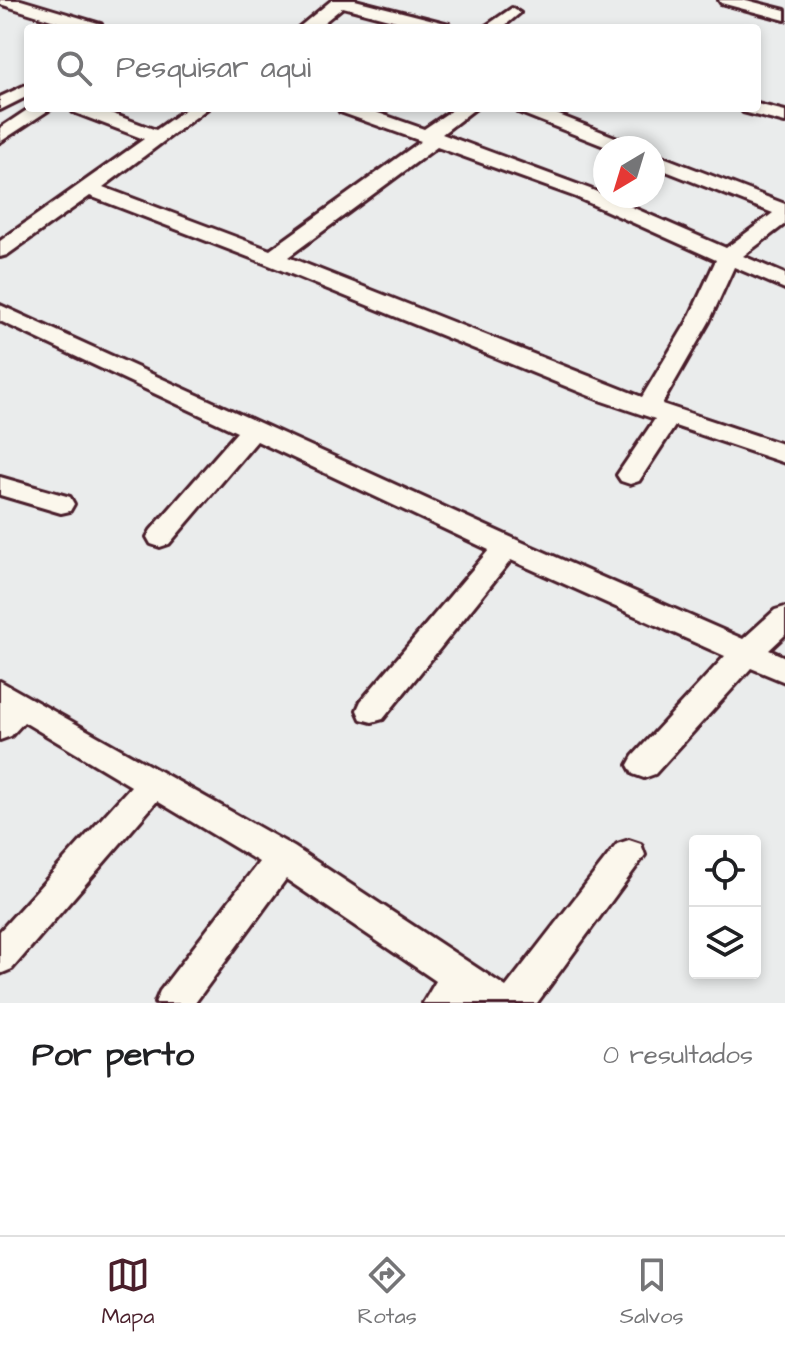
<!DOCTYPE html>
<html lang="pt">
<head>
<meta charset="utf-8">
<style>
  :root { --surface:#fff; --page:#f6f6f6; --text:#202124; --muted:#757577; --line:#e0e0e0; --accent:#4a1f2b }
  body { margin:0; font-family:"Architects Daughter",sans-serif; background:var(--page); color:var(--text) }
  .controls { position:absolute; right:24px; bottom:24px; display:grid; overflow:hidden; border-radius:8px; box-shadow:0 4px 12px #0003 }
  .controls button { width:72px; height:72px; display:grid; place-items:center; padding:0; border:0; border-bottom:2px solid var(--line); background:var(--surface); color:var(--text); font:40px sans-serif }
  .compass { position:absolute; left:593px; top:136px; width:72px; height:72px; border-radius:50%; background:var(--surface); box-shadow:0 4px 12px #0003; rotate:218deg }
  .list { margin:0; padding:0; list-style:none }
  h2 { display:flex; justify-content:space-between; align-items:center; height:104px; margin:0; padding:0 32px; font-size:34px }
  h2 small { font-size:26px; font-weight:400; color:var(--muted) }
  .icon { flex:none; width:44px; height:44px; fill:none; stroke:currentColor; stroke-width:2; stroke-linecap:round; stroke-linejoin:round }
  .map { position:relative; flex:none; width:785px; height:1003px; overflow:hidden }
  .search { position:absolute; background:var(--surface); box-shadow:0 4px 12px #0003; left:24px; right:24px; top:24px; height:88px; display:flex; align-items:center; gap:20px; box-sizing:border-box; padding:0 28px; border-radius:8px; color:var(--muted); font-size:30px }
  .sheet { height:232px; background:var(--surface) }
  nav { display:flex; justify-content:space-around; align-items:center; box-sizing:border-box; height:112px; border-top:2px solid var(--line); background:var(--surface); font-size:22px; color:var(--muted) }
  nav a { display:grid; justify-items:center; gap:4px }
  nav .on { color:var(--accent) }
  .map>svg:first-child { display:block }
</style>
</head>
<body>
<div class="map">
<svg width="785" height="1003" viewBox="0 0 785 1003">
  <rect width="100%" height="100%" fill="#eaecec"/>
  <filter id="ink" filterUnits="userSpaceOnUse"><feTurbulence type="fractalNoise" baseFrequency=".0125" numOctaves="2"/><feDisplacementMap in="SourceGraphic" scale="16" xChannelSelector="R" yChannelSelector="G"/><feConvolveMatrix kernelMatrix="1 2 1 2 8 2 1 2 1" color-interpolation-filters="sRGB"/></filter>
  <g filter="url(#ink)">
    <g fill="none" stroke-linecap="round" stroke-linejoin="round">
      <defs>
        <g id="minor">
          <path d="M 0,0 L 21,0 L 101,24 L 103,28 L 77,28 L 0,4 Z"/>
          <path d="M 332,0 L 355,0 L 449,24 L 451,28 L 423,28 L 343,7 L 317,28 L 298,28 Z"/>
          <path d="M 719,0 L 746,0 L 785,10 L 785,20 L 721,3 Z"/>
          <path d="M 512,8 L 520,13 L 502,28 L 483,28 Z"/>
          <path d="M 28,84 L 28,96 L 0,110 L 0,97 Z"/>
          <path d="M 757,104 L 785,111 L 785,123 L 743,112 L 741,108 L 757,108 Z"/>
          <path d="M 30,108 L 52,108 L 0,142 L 0,128 Z"/>
          <path d="M 71,108 L 97,108 L 156,130 L 187,108 L 208,108 L 103,187 L 270,250 L 421,141 L 340,112 L 338,108 L 364,108 L 424,129 L 455,108 L 476,108 L 442,134 L 590,189 L 726,248 L 773,213 L 653,166 L 653,153 L 785,204 L 785,224 L 743,256 L 785,274 L 785,289 L 734,267 L 709,322 L 662,404 L 785,445 L 785,463 L 675,426 L 639,481 L 630,484 L 621,481 L 617,475 L 655,419 L 602,401 L 264,263 L 90,196 L 7,255 L 0,257 L 0,241 L 144,139 L 73,112 ZM 437,147 L 576,197 L 716,260 L 687,322 L 642,397 L 288,257 Z"/>
          <path d="M 516,108 L 541,108 L 633,144 L 636,148 L 609,148 L 518,112 Z"/>
          <path d="M 0,305 L 517,540 L 743,639 L 775,610 L 785,607 L 785,635 L 769,650 L 785,657 L 785,682 L 751,668 L 655,774 L 644,778 L 633,774 L 628,765 L 633,756 L 725,656 L 511,560 L 383,719 L 372,722 L 361,719 L 357,710 L 361,701 L 489,550 L 257,441 L 169,544 L 160,547 L 151,544 L 147,537 L 151,530 L 237,432 L 0,321 Z"/>
          <path d="M 0,477 L 70,497 L 74,504 L 70,511 L 61,513 L 0,495 Z"/>
          <path d="M 0,681 L 294,847 L 506,987 L 617,844 L 629,840 L 641,844 L 645,855 L 537,1003 L 423,1003 L 436,981 L 286,879 L 195,1003 L 155,1003 L 160,991 L 259,862 L 157,801 L 12,969 L 0,974 L 0,931 L 131,786 L 24,722 L 11,736 L 0,740 Z"/>
        </g>
      </defs>
      <use href="#minor" stroke="#4a1f2b" stroke-width="6"/>
      <use href="#minor" fill="#fbf7ec" fill-rule="evenodd"/>
    </g>
  </g>
</svg>
<div class="controls">
<button><svg class="icon" aria-label="locate" viewBox="0 0 24 24"><circle cx="12" cy="12" r="6"/><path d="M12 2v4M12 18v4M2 12h4M18 12h4"/></svg></button>
<button><svg class="icon" aria-label="layers" viewBox="0 0 24 24"><path d="M12 4l9 5-9 5-9-5zM3 14l9 5 9-5"/></svg></button>
</div>
<svg class="compass" viewBox="-18 -18 36 36"><path d="M0-13l5 13h-10z" fill="#e53935"/><path d="M0 13l5-13h-10z" fill="#757577"/></svg>
<div class="search"><svg class="icon" aria-label="search" viewBox="0 0 24 24"><circle cx="10" cy="10" r="6"/><path d="M15 15l6 6"/></svg>Pesquisar aqui</div>
</div>
<section class="sheet">
<h2>Por perto<small>0 resultados</small></h2>
<ul class="list">
</ul>
</section>
<nav>
<a class="on"><svg class="icon" aria-label="map" viewBox="0 0 24 24"><path d="M3 6l6-2 6 2 6-2v14l-6 2-6-2-6 2zM9 4v14M15 6v14"/></svg>Mapa</a>
<a><svg class="icon" aria-label="directions" viewBox="0 0 24 24"><path d="M12 3l9 9-9 9-9-9zM9 14v-3h6M13 9l2 2-2 2"/></svg>Rotas</a>
<a><svg class="icon" aria-label="saved" viewBox="0 0 24 24"><path d="M7 4h10v16l-5-4-5 4z"/></svg>Salvos</a>
</nav>
</body>
</html>
